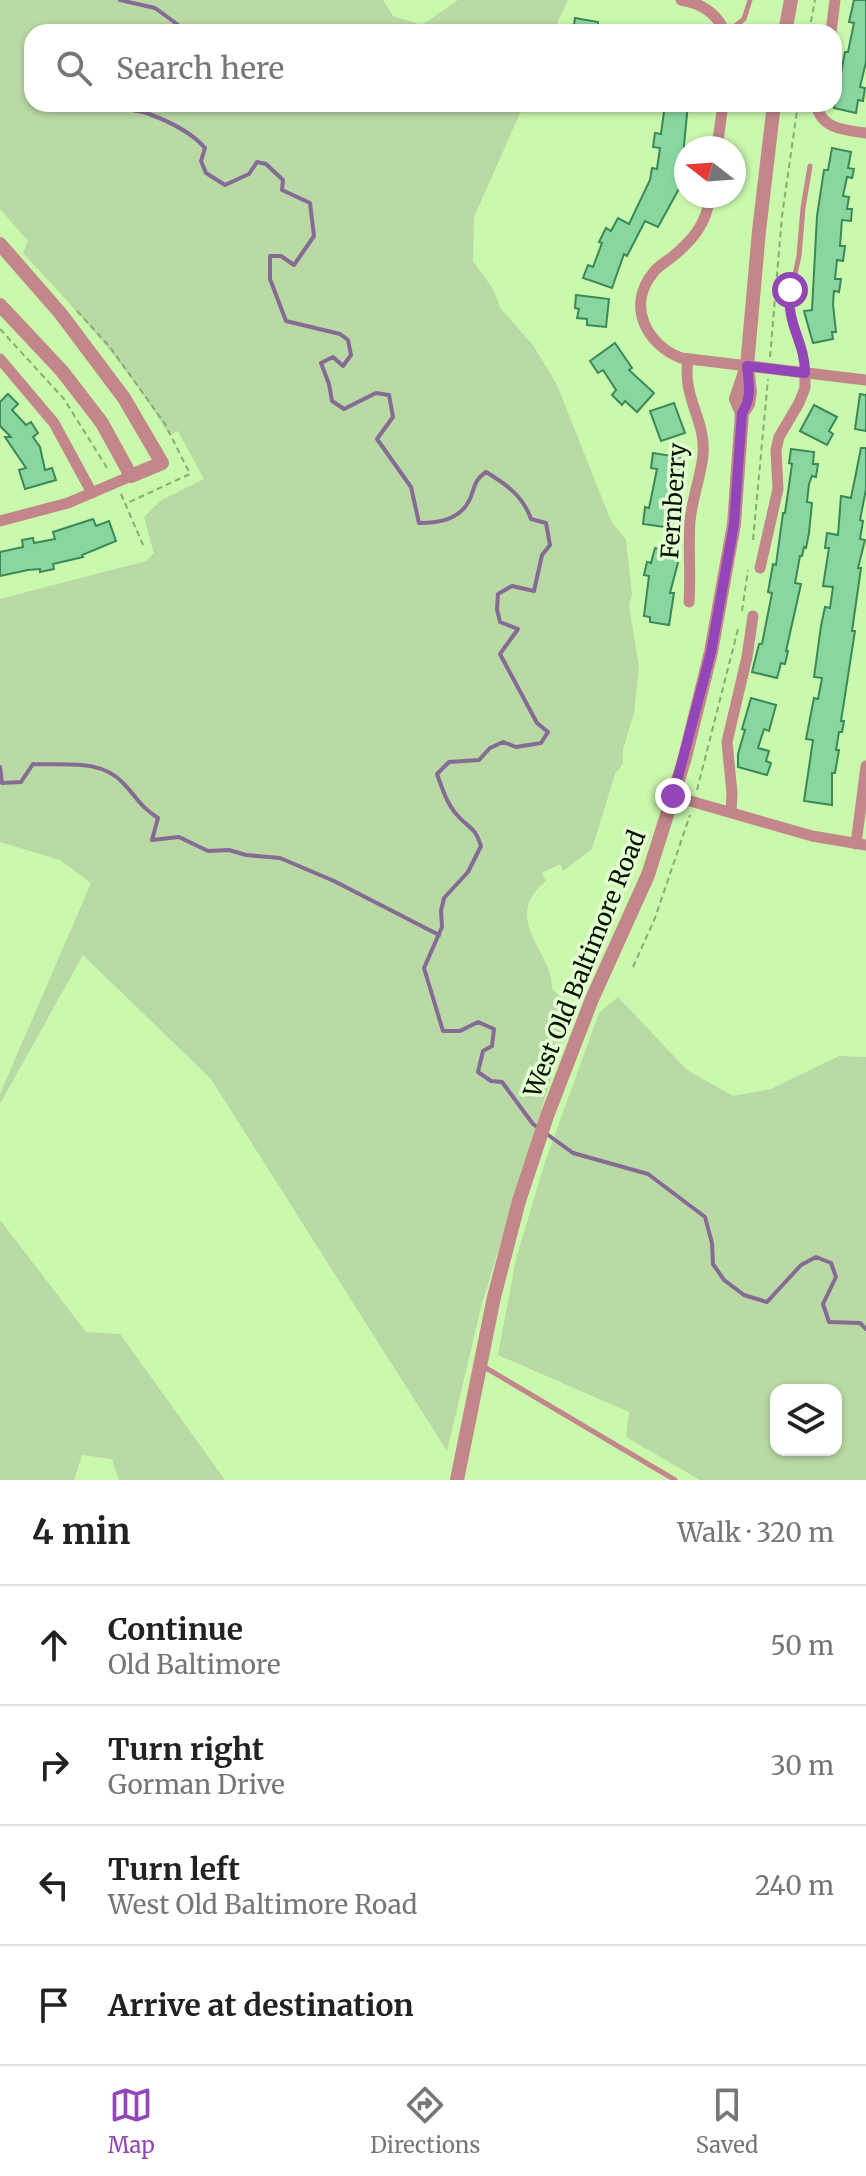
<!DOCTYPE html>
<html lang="en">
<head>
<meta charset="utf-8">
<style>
  :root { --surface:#fff; --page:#f2f2f2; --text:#222; --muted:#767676; --line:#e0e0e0; --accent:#9346b7 }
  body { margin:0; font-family:Merriweather,serif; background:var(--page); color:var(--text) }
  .controls { position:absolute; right:24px; bottom:24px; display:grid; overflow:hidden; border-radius:16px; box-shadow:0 2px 6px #0004 }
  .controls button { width:72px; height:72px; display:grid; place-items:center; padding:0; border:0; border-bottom:2px solid var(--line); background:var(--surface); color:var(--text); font:40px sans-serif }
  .compass { position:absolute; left:674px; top:136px; width:72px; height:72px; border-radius:50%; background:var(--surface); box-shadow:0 2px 6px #0004; rotate:287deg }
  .stop { position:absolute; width:24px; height:24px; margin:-18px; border:6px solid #9346b7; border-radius:50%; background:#fff }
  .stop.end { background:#9346b7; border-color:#fff; box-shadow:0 2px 8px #0008 }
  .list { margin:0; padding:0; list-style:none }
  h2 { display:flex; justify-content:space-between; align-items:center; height:104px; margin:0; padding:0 32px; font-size:34px }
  h2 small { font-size:26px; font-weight:400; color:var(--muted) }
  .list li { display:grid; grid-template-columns:52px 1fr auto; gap:24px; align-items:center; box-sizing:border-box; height:120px; padding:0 32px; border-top:2px solid var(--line) }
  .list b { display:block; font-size:30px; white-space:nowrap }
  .list p { margin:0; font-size:26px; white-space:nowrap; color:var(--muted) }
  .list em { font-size:26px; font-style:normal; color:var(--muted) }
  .icon { flex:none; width:44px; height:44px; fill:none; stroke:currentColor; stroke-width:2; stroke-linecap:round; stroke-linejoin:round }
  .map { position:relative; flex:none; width:866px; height:1480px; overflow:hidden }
  .search { position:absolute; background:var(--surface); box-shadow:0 2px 6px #0004; left:24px; right:24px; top:24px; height:88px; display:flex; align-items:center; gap:20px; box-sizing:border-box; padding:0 28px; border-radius:24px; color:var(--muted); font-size:30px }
  .sheet { height:584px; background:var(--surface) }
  nav { display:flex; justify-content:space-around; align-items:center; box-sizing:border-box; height:112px; border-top:2px solid var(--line); background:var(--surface); font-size:22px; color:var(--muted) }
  nav a { display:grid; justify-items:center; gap:4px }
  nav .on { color:var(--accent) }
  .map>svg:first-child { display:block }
</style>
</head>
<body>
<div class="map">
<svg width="866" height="1480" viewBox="0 0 866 1480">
  <rect width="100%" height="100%" fill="#caf8ac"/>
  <g fill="#b9d9a5" fill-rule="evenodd">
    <path d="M 0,0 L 383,0 L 393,16 L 422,25 L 458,0 L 568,0 L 553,32 L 32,32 L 32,104 L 524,104 L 474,217 L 473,261 L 493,289 L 501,309 L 533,345 L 557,385 L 611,521 L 626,540 L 632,594 L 629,605 L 639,668 L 634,713 L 623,749 L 623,764 L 615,774 L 592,849 L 563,871 L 560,864 L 542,873 L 546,881 C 499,919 554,952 552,989 L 568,1004 L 565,1011 L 571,1013 L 481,1307 L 447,1451 L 211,1079 L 83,955 L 0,1104 L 0,1094 L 91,883 L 60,860 L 0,842 L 0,599 L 146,561 L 154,553 L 144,517 L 160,501 L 204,479 L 178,431 L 169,435 C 129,367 77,311 23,253 L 28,241 L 0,209 Z"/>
    <path d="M 618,997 L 687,1070 L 733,1096 L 771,1089 L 839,1056 L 866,1057 L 866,1480 L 700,1480 L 626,1437 L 629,1412 L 498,1355 L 516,1259 L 545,1162 L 599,1013 ZM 776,1390 L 836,1390 L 836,1450 L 776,1450 Z"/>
    <path d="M 0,1220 L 86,1332 L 120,1334 L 225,1480 L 119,1480 L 112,1459 L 82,1455 L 74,1480 L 0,1480 Z"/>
  </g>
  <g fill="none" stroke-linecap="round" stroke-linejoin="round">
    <g stroke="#866c95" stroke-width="4">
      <path d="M 120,0 L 155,8 L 181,27 L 180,32"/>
      <path d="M 119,104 C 133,114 136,108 149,114 C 168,121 192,133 205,148 L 201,161 L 206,173 L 225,185 L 249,174 L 257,162 L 266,164 L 283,180 L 282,190 L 310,203 L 314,236 L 294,265 L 281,256 L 270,256 L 270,279 L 286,321 L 340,334 L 348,340 L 351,355 L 343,366 L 333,357 L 321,363 L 329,384 L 332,401 L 344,409 L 376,393 L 389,395 L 393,417 L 377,439 L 411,487 L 419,523 C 439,523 460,520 470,499 C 475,487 474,480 486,472 C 506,484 523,496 531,519 L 546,523 L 550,545 L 542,555 L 534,591 L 512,586 L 498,594 L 497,609 L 500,622 L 518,629 L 500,654 L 537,723 L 548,732 L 541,743 L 516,747 L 503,742 L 490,748 L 479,760 L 449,762 L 437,774 C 442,788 447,804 457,815 C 470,830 474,825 481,846 L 468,872 L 444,898 L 441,911 L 442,927 L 424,968 L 443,1031 L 460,1031 L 478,1022 L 494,1029 L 492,1046 L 483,1051 L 478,1072 L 491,1081 L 502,1082 L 533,1124 L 573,1153 L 648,1174 L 705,1217 L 712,1243 L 713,1264 L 724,1280 L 744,1295 L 767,1302 L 801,1265 L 816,1257 L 831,1263 L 836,1277 L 823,1304 L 829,1322 L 860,1323 L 866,1329"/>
      <path d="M 0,767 L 2,783 L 21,782 L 33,764 C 64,766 100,758 123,783 C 138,798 138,805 158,818 L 152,840 L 179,837 L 208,851 L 229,850 L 246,855 L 280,858 L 334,881 L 439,935"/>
    </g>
  </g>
  <g fill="#89d6a1" stroke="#3a8958" stroke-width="2">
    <path d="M 854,0 L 866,0 L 866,62 L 860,87 L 865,88 L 863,101 L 858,100 L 856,113 L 834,108 L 845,52 L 848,52 L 854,23 L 849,22 Z"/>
    <path d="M 575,18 L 598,22 L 597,32 L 573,32 Z"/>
    <path d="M 665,104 L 688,104 L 680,187 L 658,227 L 645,221 L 627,256 L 624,254 L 612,288 L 583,278 L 588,265 L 593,267 L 602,243 L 599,242 L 606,228 L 611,231 L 618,218 L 629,224 L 650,180 L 652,168 L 657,169 L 660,148 L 653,147 L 655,133 L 661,134 Z"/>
    <path d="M 832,148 L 851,152 L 848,168 L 854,169 L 852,178 L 847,177 L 843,196 L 849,197 L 847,209 L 852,209 L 851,221 L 842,220 L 840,246 L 845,246 L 843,261 L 837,260 L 835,279 L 841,279 L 839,292 L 834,291 L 833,304 L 836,332 L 832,332 L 833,339 L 813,343 L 804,311 L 812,310 L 817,216 L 824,170 L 828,170 Z"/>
    <path d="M 576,295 L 609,299 L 606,327 L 587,325 L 587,319 L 577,318 L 579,309 L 575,308 Z"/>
    <path d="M 615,343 L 632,368 L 629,370 L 654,393 L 637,412 L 625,401 L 622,405 L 612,395 L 616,390 L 603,370 L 598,373 L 590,361 Z"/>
    <path d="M 8,394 L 18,404 L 12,410 L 26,425 L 31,422 L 38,433 L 33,437 L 40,447 L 45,470 L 52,468 L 56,480 L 25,489 L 19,470 L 26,468 L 5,437 L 11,437 L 0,426 L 0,402 Z"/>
    <path d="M 860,394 L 866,395 L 866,431 L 855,429 Z"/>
    <path d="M 674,403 L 685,433 L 661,441 L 650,411 Z"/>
    <path d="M 814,405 L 837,417 L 829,431 L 833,434 L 827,445 L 800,431 Z"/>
    <path d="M 861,448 L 866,448 L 866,489 L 860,520 L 863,521 L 860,539 L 865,540 L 858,568 L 861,568 L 852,631 L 855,631 L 841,721 L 844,721 L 842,732 L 839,732 L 836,750 L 839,750 L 835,773 L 832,773 L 832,805 L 804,801 L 813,740 L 806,739 L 814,698 L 818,699 L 822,678 L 814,677 L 821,626 L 825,607 L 830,608 L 833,587 L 823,586 L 829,548 L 825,548 L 827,533 L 838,535 L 841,496 L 851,498 Z"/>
    <path d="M 791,449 L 814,452 L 813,464 L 818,464 L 816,477 L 812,476 L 809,484 L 807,502 L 812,503 L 809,533 L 806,548 L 804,547 L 802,556 L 800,556 L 795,583 L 801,584 L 786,651 L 788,651 L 785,664 L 781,663 L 777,678 L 752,672 L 759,644 L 762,644 L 772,593 L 768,592 L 773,564 L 776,565 L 783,513 L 785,513 L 792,464 L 789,463 Z"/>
    <path d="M 653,453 L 684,458 L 679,487 L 675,486 L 672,528 L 643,524 L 645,507 L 649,508 L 657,469 L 651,468 Z"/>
    <path d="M 93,519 L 96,526 L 109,521 L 116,541 L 82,555 L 83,557 L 53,564 L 54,569 L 40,572 L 40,569 L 28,570 L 0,576 L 0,552 L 23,547 L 22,540 L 33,538 L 34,543 L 55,539 L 53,532 Z"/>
    <path d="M 655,548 L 680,555 L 670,593 L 674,593 L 669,625 L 650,622 L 650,617 L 644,616 L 649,576 L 644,575 L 647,562 L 651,563 Z"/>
    <path d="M 751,698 L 776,705 L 769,731 L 764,729 L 758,748 L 769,751 L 766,761 L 771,763 L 767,775 L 738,767 L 738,754 L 745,730 L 742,729 Z"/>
  </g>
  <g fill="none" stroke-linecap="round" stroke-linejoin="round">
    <g stroke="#88ac73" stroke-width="2" stroke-dasharray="6 4" stroke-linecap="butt">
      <path d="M 809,32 L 815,0"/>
      <path d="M 77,311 L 110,347 L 165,424 L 190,474 L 125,504"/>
      <path d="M 0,329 L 64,399 L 109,471"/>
      <path d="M 770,357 L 782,216 L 798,104"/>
      <path d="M 121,494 L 143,545"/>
      <path d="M 753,540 L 768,379"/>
      <path d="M 742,611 L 748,570"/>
      <path d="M 697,790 L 738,629"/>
      <path d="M 633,967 L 655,918 L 690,815"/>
    </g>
    <g stroke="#c2868b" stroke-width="5">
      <path d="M 728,32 L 744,19 L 750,0"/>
      <path d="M 805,372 L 805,356 L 791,326 L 789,301 L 799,256 L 803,208 L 810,166"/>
      <path d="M 481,1365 L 675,1480"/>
    </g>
    <g stroke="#c2868b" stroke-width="11">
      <path d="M 681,0 C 701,3 716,12 725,32"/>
      <path d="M 831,32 L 835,0"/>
      <path d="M 816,104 C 821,129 844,130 866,133"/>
      <path d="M 717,148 L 723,104"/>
      <path d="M 710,196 C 707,223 693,240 672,257 C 666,262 657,267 653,273 C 626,306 647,345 681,358 L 866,380"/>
      <path d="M 0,359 L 54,423 L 92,493"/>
      <path d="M 688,359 C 682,400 706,418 703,455 C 701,476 692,499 690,521 C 688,548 691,575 689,602"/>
      <path d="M 0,521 L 68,503 L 131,476"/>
      <path d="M 760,568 L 778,489 L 776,450 L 779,437 L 799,403 L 805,388 L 805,373"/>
      <path d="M 673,796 L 812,836 L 866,845"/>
      <path d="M 731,812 L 732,793 L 727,742 L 747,657 L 753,616"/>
      <path d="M 856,844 L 866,766"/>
    </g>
    <g stroke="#c2868b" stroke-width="14">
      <path d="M 785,32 L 791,0"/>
      <path d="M 0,244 L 61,314 L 124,398 L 162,463 L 131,476 L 102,423 L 62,371 L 0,305"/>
      <path d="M 742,413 L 748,404 L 750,392 L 747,366 L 759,231 L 774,104"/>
      <path d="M 457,1480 L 494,1297 L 519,1201 L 547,1116 L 592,999 L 648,875 L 684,761 L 711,652 L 734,524 L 742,413 L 736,399 L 747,366"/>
    </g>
  </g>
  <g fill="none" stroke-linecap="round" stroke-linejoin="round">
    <path stroke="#9346b7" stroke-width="10" d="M 673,796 L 711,652 L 734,524 L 742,413 C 752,398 749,384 747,366 L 805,373 C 805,341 786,325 790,290"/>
  </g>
  <g text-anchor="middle" stroke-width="7" stroke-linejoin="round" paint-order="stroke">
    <g font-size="24" fill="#051400" stroke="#e3ffd2">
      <text transform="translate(674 501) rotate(-86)" y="8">Fernberry</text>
      <text transform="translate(585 964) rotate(-68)" y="8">West Old Baltimore Road</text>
    </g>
  </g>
</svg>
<div class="controls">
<button><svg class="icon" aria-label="layers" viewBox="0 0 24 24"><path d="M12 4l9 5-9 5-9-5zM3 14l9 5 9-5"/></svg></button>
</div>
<svg class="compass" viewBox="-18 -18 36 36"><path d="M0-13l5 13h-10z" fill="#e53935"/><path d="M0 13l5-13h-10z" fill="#767676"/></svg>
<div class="stop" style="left:790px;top:290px"></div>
<div class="stop end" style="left:673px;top:796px"></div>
<div class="search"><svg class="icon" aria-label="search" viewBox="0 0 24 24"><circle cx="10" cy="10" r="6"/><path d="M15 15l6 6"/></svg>Search here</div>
</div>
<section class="sheet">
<h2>4 min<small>Walk · 320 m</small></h2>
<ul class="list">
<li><svg class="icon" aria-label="ahead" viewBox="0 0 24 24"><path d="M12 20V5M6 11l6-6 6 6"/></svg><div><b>Continue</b><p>Old Baltimore</p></div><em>50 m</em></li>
<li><svg class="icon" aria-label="right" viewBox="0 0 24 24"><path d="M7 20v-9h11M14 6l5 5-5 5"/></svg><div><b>Turn right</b><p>Gorman Drive</p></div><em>30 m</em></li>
<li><svg class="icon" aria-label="left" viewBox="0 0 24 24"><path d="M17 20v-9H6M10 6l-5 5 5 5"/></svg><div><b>Turn left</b><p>West Old Baltimore Road</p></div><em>240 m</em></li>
<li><svg class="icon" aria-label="arrive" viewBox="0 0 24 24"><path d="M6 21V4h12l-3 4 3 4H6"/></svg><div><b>Arrive at destination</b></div></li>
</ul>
</section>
<nav>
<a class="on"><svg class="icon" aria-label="map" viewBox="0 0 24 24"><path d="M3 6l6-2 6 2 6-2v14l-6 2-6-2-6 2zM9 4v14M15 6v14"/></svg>Map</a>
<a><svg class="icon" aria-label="directions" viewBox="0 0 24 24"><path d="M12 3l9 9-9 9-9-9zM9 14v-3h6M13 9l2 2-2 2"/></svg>Directions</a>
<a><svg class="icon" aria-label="saved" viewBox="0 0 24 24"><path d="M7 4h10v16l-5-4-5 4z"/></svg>Saved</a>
</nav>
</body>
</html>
